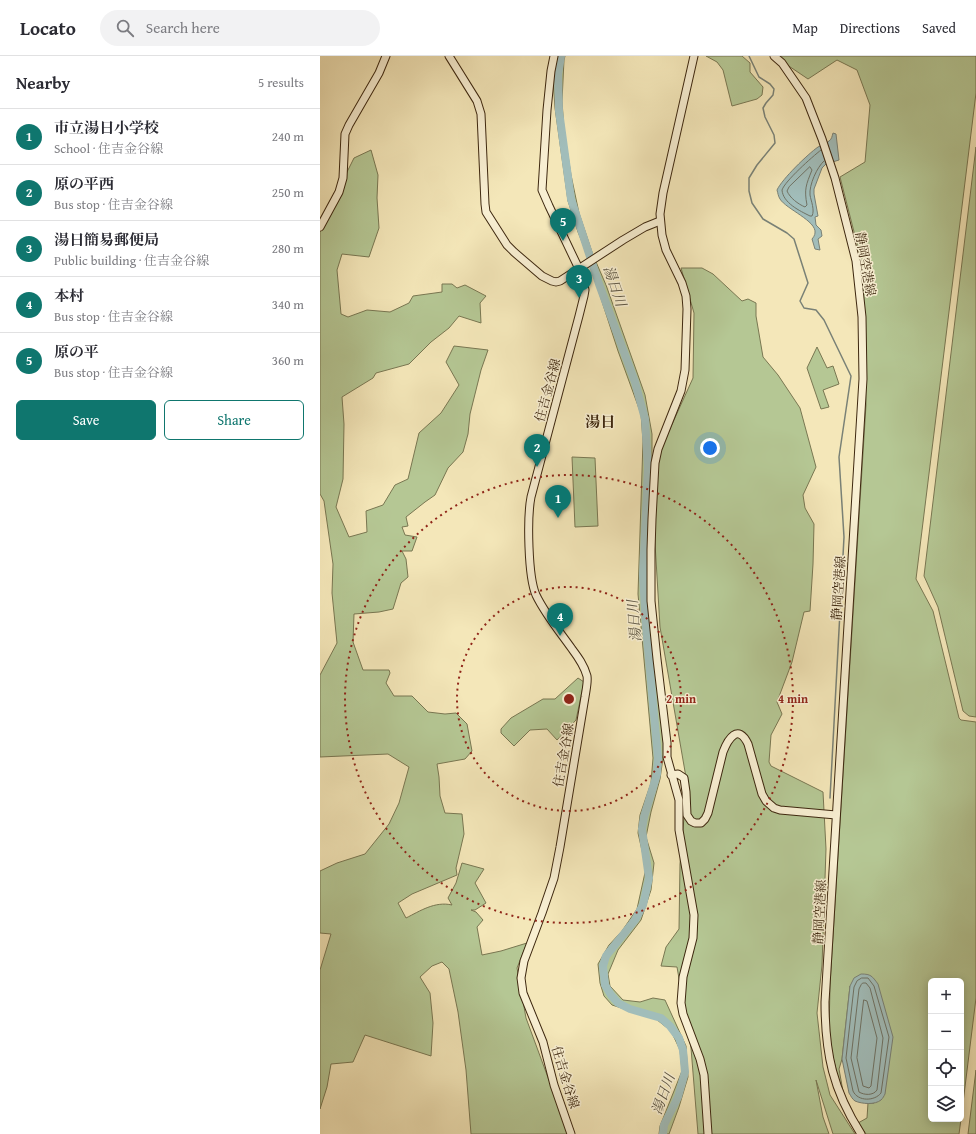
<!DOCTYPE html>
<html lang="en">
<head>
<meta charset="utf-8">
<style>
  :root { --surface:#fff; --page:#f2f2f3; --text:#2b2b33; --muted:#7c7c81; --line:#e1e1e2; --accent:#0f766e }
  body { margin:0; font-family:"Gentium Book Plus","Noto Serif JP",serif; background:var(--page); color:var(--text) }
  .controls { position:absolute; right:12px; bottom:12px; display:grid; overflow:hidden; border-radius:6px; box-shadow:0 2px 10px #0003 }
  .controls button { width:36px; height:36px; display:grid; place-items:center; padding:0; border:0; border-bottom:1px solid var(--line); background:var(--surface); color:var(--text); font:20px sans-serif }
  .you { position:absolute; left:390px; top:392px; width:14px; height:14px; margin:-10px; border:3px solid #fff; border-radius:50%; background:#1a73e8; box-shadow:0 0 0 6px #1a73e833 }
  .badge { display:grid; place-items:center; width:26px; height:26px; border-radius:50%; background:var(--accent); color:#fff; font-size:13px; font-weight:700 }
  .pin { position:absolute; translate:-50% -33px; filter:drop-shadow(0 1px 2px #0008) }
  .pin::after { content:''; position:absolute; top:21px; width:14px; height:12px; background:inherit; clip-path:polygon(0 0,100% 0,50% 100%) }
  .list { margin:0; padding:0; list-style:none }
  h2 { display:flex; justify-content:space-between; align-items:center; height:52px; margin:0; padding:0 16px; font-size:17px }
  h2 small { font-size:13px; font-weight:400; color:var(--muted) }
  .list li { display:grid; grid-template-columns:26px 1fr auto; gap:12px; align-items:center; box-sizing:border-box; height:56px; padding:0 16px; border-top:1px solid var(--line) }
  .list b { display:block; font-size:15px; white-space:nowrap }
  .list p { margin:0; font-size:13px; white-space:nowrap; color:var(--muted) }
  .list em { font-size:13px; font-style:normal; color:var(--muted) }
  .actions { display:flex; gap:8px; padding:12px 16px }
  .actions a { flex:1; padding:9px 0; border:1px solid var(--accent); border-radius:6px; text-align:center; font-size:14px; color:var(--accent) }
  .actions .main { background:var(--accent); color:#fff }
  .icon { flex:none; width:22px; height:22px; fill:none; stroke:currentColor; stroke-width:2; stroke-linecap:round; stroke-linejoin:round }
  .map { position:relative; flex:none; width:656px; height:1078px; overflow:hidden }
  header { display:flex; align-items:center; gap:24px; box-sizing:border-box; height:56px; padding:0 20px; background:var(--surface); border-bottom:1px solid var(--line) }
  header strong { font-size:19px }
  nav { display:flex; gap:22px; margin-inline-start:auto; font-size:14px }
  .search { width:280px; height:36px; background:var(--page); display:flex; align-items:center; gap:10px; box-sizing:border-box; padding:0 14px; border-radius:22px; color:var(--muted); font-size:15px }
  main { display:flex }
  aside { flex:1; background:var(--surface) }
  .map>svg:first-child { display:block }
</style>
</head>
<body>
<header>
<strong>Locato</strong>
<div class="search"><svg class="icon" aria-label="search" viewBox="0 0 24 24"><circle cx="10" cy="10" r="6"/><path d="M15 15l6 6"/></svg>Search here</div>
<nav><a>Map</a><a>Directions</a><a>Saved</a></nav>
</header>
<main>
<aside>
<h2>Nearby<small>5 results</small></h2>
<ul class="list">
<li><span class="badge">1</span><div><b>市立湯日小学校</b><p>School · 住吉金谷線</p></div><em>240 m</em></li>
<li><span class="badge">2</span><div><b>原の平西</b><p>Bus stop · 住吉金谷線</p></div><em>250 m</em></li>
<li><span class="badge">3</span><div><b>湯日簡易郵便局</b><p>Public building · 住吉金谷線</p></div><em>280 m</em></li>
<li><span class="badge">4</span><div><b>本村</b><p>Bus stop · 住吉金谷線</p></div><em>340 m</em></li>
<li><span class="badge">5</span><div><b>原の平</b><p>Bus stop · 住吉金谷線</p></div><em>360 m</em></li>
</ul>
<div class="actions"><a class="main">Save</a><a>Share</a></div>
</aside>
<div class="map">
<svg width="656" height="1078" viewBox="0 0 656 1078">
  <rect width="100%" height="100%" fill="#f4e7b9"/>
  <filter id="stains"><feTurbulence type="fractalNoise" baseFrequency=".005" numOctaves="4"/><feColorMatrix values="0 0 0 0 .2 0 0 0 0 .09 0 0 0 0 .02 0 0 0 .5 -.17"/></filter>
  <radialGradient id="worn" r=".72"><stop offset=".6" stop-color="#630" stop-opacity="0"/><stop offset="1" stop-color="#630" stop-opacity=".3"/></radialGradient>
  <g fill="#b5c794" stroke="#797752">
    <path d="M 236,0 L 245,0 L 244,4 L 242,45 L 244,74 L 251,119 L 259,157 L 273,199 L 286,229 L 325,339 L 332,378 L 332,396 L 328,477 L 345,688 L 340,723 L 331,756 L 326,781 L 334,807 L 331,834 L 321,864 L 298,894 L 288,918 L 290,930 L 303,944 L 320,946 L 333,942 L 345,944 L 366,990 L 368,1021 L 359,1051 L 349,1078 L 339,1078 L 340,1070 L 362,1015 L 360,994 L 351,975 L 336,963 L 292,949 L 284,940 L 280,927 L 278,908 L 289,889 L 302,875 L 317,853 L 326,812 L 318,777 L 320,759 L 331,727 L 333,702 L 318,538 L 323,385 L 321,358 L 298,295 L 266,196 L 258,176 L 248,145 L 235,52 L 233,23 Z"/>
    <path d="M 386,0 L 422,0 L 430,7 L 430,16 L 443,31 L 442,39 L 437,43 L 412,50 L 403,14 L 397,6 Z"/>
    <path d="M 454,0 L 656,0 L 656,37 L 596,523 L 613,555 L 639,662 L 641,664 L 656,666 L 656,942 L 641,1063 L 641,925 L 611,925 L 611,1063 L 641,1063 L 639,1078 L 546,1078 L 538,1067 L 547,1062 L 548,1047 L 554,1047 L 530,930 L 522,1003 L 519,1013 L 524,1041 C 519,1025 514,1008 511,991 C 508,971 510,949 510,929 L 546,349 L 542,207 L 520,121 L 545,106 L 550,49 L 537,14 L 517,4 L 488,23 Z"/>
    <path d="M 656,91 L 656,661 L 649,660 L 643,655 L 618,551 L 604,520 Z"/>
    <path d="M 51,94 L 58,119 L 57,142 L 59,172 L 49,201 L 22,198 L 17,214 L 21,258 L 28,261 L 47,254 L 70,256 L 89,247 L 93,240 L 122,236 L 122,228 L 132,228 L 137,232 L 145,229 L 166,240 L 160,247 L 161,267 L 139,260 L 129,272 L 111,286 L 89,308 L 56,317 L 53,322 L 22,341 L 24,368 L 23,423 L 16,451 L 29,481 L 47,476 L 46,455 L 63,449 L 75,429 L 88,423 L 99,377 L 121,357 L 139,329 L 126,306 L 134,290 L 168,294 L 161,314 L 150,358 L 148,378 L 143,396 L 128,412 L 115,439 L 105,446 L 86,461 L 88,470 L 82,471 L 85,479 L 97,481 L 92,495 L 82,495 L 86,503 L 88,521 L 81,527 L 73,553 L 59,556 L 34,558 L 33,586 L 43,614 L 69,614 L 70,617 L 66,627 L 74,640 L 92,640 L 108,656 L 125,658 L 136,657 L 147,668 L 152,695 L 145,703 L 117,708 L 119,721 L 120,740 L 125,757 L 142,758 L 144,778 L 136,812 L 137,819 L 92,838 L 78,847 L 86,862 C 100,855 115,845 132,849 L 128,842 L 136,827 L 142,807 L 164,813 L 155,827 L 166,847 L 155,854 L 151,854 L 156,856 L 163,864 L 157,871 L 162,899 L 181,895 L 207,887 L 197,912 L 206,962 L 247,1073 L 247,1078 L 151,1078 L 146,1014 L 138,956 L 129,913 L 122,906 L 112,910 L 100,921 L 110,937 L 113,967 L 111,1000 L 45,979 L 33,1006 L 11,1008 L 7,1031 L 0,1053 L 0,914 L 11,878 L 0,877 L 0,815 L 17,807 L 45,798 L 69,768 L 79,747 L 89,711 L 68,698 L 0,701 L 0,619 L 17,587 L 12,537 L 13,508 L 4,445 L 0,438 L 0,170 L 34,102 Z"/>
    <path d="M 361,212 L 382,212 L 393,218 L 422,245 L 428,243 L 436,247 L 436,260 L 443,301 L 458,319 L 480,352 L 496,411 L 483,439 L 485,452 L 494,468 L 493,508 L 490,555 L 484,556 L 472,606 L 457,646 L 462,658 L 451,679 L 449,706 L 451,710 L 503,736 L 506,793 L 502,909 L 497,957 L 503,1011 L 510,1039 L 535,1078 L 513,1078 L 496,1024 L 503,1061 L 509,1078 L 378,1078 L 371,992 L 357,911 L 341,910 L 346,891 L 359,873 L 360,808 L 367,727 L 340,571 L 334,470 L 339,397 L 373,322 L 374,257 Z"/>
    <path d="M 497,291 L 507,312 L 513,310 L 519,328 L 503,334 L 509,351 L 501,353 L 487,312 Z"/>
    <path d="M 252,401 L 275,402 L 278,470 L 255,471 Z"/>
    <path d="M 258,622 L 264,626 L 256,664 L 237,684 L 227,673 L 210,674 L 194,690 L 181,677 L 181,673 L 191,662 L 223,643 L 235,643 Z"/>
    <path d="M 656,1014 L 656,1078 L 648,1078 Z"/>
  </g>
  <g fill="#a1bdba" stroke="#798176">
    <path d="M 513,77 L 516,78 L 519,104 L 506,108 L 502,112 L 494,133 L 494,138 L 498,160 L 495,161 L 496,169 L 501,174 L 502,180 L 498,183 L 500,194 L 495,193 L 492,183 C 493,182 495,179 495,177 C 497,165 466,153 460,143 C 458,140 458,137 457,134 C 462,123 488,98 498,91 C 502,89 506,88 509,85 C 512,83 512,80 513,77 Z"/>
    <path d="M 541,918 C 551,918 552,920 558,928 L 573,981 L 565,1038 C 564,1040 563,1042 561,1044 C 555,1049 542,1048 535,1045 C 532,1043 531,1040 529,1037 L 522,1003 L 530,930 L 534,922 Z"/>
  </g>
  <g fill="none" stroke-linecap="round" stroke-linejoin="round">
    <g stroke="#6f7264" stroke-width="1">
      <path d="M 501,94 C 492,101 465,125 462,134 C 463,147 480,155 490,160 L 492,160 C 495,154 491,145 490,139 C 489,129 497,111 504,105"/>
      <path d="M 490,111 L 492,114 C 486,129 484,133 487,149 L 485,151 C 478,148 470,142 467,135 L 469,131 Z"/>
      <path d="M 542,922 L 548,922 L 554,930 L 569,981 L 561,1037 C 555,1045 538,1046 533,1035 L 526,1002 L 534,931 L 537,925 Z"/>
      <path d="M 543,927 L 546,927 L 550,932 L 563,982 L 557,1034 C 553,1040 544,1039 539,1036 L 531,1002 L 539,933 L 541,929 Z"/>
      <path d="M 544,944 L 547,945 L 557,982 L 551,1030 L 549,1032 L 543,1030 L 537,1002 Z"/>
    </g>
    <path stroke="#798176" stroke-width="1.5" d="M 429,0 L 439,21 L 450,28 L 454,33 L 453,39 L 446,47 L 443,52 L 445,61 L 454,79 L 455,87 L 437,109 L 429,122 L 429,135 L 432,147 L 443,163 L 467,177 L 474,183 L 488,227 L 480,245 L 484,252 L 496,254 L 504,264 L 531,320 L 519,401 L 524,481 L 510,742"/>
    <path stroke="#a1bdba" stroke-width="8" d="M 241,0 L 238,18 L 239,55 L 251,143 L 279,228 L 315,326 L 325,363 L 328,411 L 323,519 L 326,571 L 338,702 L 337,718 L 324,761 L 322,773 L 329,822 L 323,849 L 315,864 L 286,900 L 283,910 L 285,929 L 291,939 L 298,947 L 310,953 L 341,962 L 350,970 L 359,982 L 363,994 L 365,1016 L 358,1041 L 344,1069 L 343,1078"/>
    <defs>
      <g id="secondary">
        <path d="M 129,0 L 157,45 L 161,58 L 165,148 L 166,156 L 187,189 L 194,196 L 222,220 L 232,225 L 236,226 L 240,225 L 303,184 L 325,171 L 340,165"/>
        <path d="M 234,0 L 231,15 L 227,54 L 222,134 L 229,150 L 259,213 L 263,224 L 265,234 L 264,240 L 259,260 L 211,441 C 207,462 208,521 216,539 C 225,558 240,576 252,593 C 258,601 264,609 267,620 C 268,626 266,634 265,641 L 240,791 L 234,822 L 222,857 L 204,905 L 201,922 L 203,937 L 223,986 L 234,1029 L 251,1078"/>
        <path d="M 374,0 L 343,137 L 340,158 L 342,179 L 346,194 L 362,227 L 366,240 L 367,253 L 365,314 L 361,335 L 338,393 L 335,407 L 332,463 L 331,494 L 331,545 L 337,603 L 347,687 L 347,701 L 359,744 L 359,774 L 374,859 L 373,882 L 363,921 L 361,947 L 363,958 L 380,1003 L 384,1019 L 388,1078"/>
        <path d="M 454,0 L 462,7 L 486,42 L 502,83 L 515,122 L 536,205 L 542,261 L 543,323 L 505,946 C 505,998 513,1034 541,1078"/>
        <path d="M 0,171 L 19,136 L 23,122 L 25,78 L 29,69 L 59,17 L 66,0"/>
        <path d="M 351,719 L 358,718 L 364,722 L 366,736 L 367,759 L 371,765 L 375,767 L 381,767 L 385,763 L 388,757 L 403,696 C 408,683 418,667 428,688 L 442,738 L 446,745 L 454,752 L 460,754 L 516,759"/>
      </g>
    </defs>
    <use href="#secondary" stroke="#3d270f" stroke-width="9"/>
    <use href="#secondary" stroke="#f8efd2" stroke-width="7"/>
  </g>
  <g fill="none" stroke="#8f2418" stroke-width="2" stroke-dasharray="2 4">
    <circle cx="249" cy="643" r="112"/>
    <circle cx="249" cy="643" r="224"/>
  </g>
  <g text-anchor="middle" stroke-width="3" stroke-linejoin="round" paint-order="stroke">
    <g font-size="13" fill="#3d270f" stroke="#f8efd2">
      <text transform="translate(546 208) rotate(80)" y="5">静岡空港線</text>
      <text transform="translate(227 334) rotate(-75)" y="5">住吉金谷線</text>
      <text transform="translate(518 532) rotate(-86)" y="5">静岡空港線</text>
      <text transform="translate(243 699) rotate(-80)" y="5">住吉金谷線</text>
      <text transform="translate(499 856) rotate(-87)" y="5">静岡空港線</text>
      <text transform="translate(246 1021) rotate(73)" y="5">住吉金谷線</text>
    </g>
    <g font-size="14" font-style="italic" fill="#5b5442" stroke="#f8efd2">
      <text transform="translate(295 230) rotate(71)" y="5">湯日川</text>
      <text transform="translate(314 565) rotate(-95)" y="5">湯日川</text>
      <text transform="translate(343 1038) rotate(-70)" y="5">湯日川</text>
    </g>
    <g font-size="15" font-weight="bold" fill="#3d270f" stroke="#f8efd2">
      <text x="280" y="371">湯日</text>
    </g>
  </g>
  <circle cx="249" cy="643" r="6" fill="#8f2418" stroke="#f8efd2" stroke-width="2"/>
  <g font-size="12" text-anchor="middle" font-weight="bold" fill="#8f2418" stroke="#f8efd2" stroke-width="3" stroke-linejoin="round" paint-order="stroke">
    <text x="361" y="647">2 min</text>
    <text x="473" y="647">4 min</text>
  </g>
  <rect width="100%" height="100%" filter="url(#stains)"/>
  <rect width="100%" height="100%" fill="url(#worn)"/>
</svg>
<div class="controls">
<button>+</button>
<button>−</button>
<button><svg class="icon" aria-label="locate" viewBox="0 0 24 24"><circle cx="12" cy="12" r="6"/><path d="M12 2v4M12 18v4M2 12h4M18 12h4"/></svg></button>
<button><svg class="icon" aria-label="layers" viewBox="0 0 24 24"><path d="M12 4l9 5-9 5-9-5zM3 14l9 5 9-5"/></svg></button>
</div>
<div class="you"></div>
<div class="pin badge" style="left:238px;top:462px">1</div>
<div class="pin badge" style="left:217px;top:411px">2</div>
<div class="pin badge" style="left:259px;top:242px">3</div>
<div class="pin badge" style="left:240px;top:580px">4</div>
<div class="pin badge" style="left:243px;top:185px">5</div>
</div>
</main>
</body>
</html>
